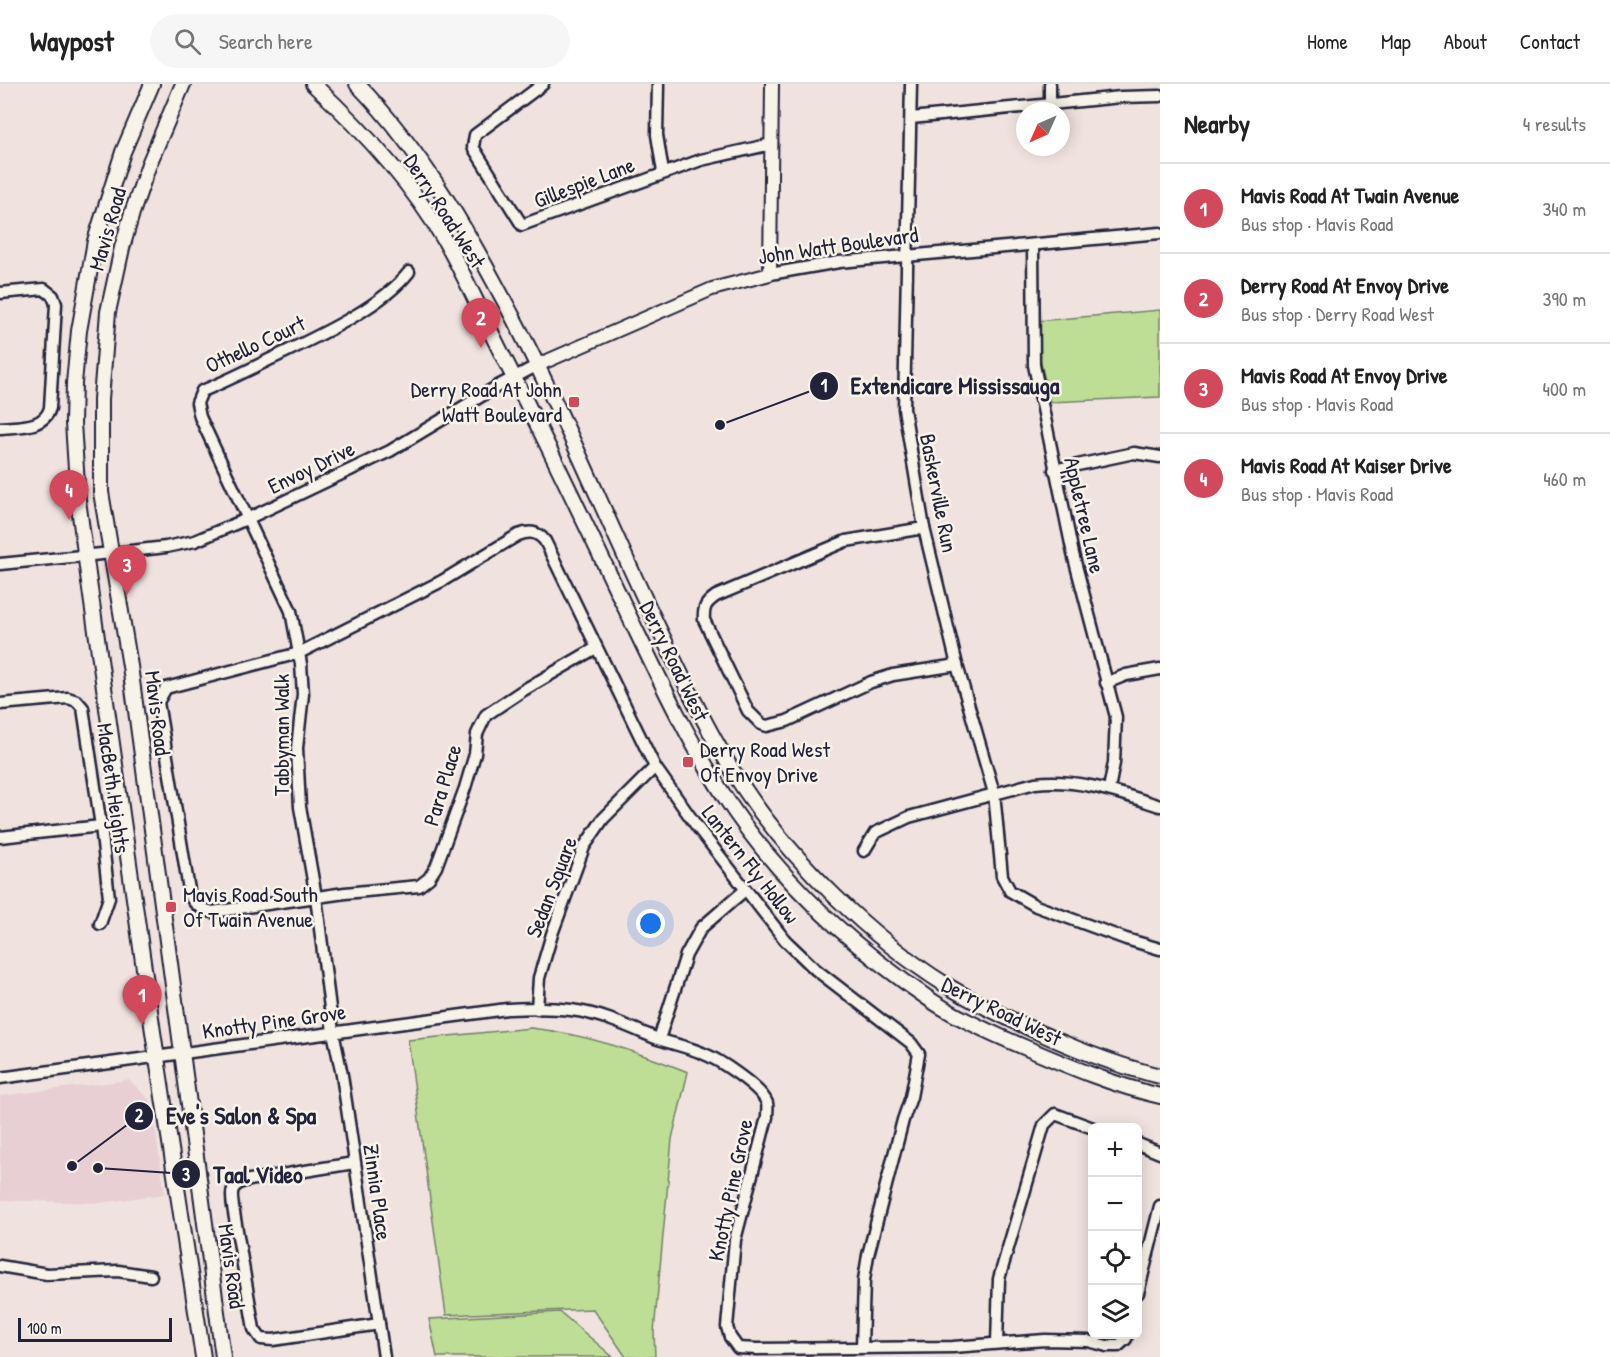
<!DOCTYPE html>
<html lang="en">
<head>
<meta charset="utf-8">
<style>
  :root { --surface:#fff; --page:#f6f6f6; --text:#222; --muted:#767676; --line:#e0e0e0; --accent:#d1495b }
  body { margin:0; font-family:"Patrick Hand",sans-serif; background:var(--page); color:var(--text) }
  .controls { position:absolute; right:18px; bottom:18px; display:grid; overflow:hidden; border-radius:9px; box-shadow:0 3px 15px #0003 }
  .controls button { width:54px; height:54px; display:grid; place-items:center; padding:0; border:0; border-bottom:2px solid var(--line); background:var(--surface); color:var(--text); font:30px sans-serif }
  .compass { position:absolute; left:1016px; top:18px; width:54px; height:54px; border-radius:50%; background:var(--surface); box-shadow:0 3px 15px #0003; rotate:225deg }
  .scale { position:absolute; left:18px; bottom:15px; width:154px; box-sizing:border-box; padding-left:6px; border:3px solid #22223b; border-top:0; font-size:16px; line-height:21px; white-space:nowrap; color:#22223b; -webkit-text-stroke:4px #f7f3e8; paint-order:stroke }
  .you { position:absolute; left:651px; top:840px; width:21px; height:21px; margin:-15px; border:4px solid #fff; border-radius:50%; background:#1a73e8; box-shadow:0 0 0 9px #1a73e833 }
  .badge { display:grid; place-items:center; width:39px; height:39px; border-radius:50%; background:var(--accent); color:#fff; font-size:20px; font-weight:700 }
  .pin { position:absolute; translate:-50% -50px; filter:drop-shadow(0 2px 3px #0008) }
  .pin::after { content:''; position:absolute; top:32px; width:21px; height:18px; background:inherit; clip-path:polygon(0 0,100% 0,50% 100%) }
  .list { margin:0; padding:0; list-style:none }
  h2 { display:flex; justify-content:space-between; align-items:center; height:78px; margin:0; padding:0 24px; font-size:26px }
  h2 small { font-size:20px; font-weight:400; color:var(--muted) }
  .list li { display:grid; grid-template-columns:39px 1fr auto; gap:18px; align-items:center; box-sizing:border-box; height:90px; padding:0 24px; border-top:2px solid var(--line) }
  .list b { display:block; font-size:22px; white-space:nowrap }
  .list p { margin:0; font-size:20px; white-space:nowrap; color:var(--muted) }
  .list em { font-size:20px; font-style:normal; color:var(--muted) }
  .icon { flex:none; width:33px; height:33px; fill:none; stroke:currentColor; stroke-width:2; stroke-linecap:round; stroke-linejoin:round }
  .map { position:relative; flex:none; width:1160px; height:1273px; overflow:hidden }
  header { display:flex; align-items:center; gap:36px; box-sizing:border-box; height:84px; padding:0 30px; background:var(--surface); border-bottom:2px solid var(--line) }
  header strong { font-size:28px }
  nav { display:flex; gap:33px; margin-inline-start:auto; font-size:21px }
  .search { width:420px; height:54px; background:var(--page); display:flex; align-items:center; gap:15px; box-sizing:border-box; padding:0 21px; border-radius:33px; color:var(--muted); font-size:22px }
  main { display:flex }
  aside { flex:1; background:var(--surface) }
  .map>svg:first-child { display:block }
</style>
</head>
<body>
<header>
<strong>Waypost</strong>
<div class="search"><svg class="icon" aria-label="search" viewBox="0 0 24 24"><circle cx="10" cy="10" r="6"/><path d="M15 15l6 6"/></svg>Search here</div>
<nav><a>Home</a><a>Map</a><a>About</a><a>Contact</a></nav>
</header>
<main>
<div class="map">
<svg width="1160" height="1273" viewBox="0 0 1160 1273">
  <rect width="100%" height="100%" fill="#f0e3df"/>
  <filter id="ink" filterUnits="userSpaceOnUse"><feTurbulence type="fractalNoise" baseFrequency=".0167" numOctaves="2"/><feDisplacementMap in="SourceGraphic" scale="12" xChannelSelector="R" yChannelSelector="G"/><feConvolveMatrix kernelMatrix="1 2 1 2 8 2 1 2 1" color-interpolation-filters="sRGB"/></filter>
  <g filter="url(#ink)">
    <path fill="#e8cfd4" d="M 129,996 L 151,1017 L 165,1110 L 100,1119 L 0,1116 L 0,1012 Z"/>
    <g fill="#bedd95" stroke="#708068" stroke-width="1.5">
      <path d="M 1160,226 L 1160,313 L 1050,318 L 1039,271 L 1037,237 Z"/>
      <path d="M 531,944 C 586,950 637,968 688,988 L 672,1055 L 654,1248 L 655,1273 L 626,1273 L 593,1225 L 446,1231 L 408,956 Z"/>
      <path d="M 560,1228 L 613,1273 L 437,1273 L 429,1235 Z"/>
    </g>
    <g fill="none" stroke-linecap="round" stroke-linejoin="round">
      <defs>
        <g id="minor">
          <path d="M 543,0 L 475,51 L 473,63 L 522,141 L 701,76 L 772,60"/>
          <path d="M 658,0 L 657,51 L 663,88"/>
          <path d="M 911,0 L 904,325 L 924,444 L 957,581 L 994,709 L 1002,792 L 1010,807 L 1036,822 L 1126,855 L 1160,865"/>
          <path d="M 1050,20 L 1050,0"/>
          <path d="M 911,34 L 1121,13 L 1160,12"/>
          <path d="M 1033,161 L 1034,281 L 1073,470 L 1116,633 L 1114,679 L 1109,705"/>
          <path d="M 770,190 L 839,178 L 1160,149"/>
          <path d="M 0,209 L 44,205 L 53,212 L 56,220 L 50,324 C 44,345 18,342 0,344"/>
          <path d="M 1054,386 L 1134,369 L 1160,373"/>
          <path d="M 924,444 L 846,457 L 716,512 C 706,519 703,523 704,536 L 748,627 L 761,640 L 767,642 L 787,637 L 871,598 L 893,591 L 957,581"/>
          <path d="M 0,480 L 122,468 L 166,463 L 195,457 L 249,434 L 390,367 L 498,302 L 538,281"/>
          <path d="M 596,564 L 522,607 L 486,631 L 477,650 L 475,670 L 465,704 L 436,783 L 429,794 L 419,802 L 345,809 L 212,828 C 203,826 195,821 190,812 L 158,618 L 166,604 L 299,569 L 442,497 L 518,451 C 529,447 537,447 545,457 L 655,683 L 698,744 L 785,856 L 815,885 L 911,959 L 919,970 L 911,1013 L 903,1036 L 868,1171 L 864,1196 L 862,1263"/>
          <path d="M 1106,599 L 1126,591 L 1160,585"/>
          <path d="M 0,620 L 68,614 L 77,617 L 83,624 L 101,742 L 109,814 L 100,840"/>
          <path d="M 0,753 L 101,742"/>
          <path d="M 864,767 L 875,749 L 909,733 L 1035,699 C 1079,694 1119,709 1160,722"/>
          <path d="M 537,925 L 539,894 L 552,850 L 584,763 L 603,735 L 655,683"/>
          <path d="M 659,955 L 686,871 L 701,844 L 745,806"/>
          <path d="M 0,994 L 507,925 C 529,924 549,923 571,926 C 603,930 629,943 658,955 C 673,960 688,963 702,969 C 718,975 761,1003 767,1019 C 768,1023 767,1028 767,1033 L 735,1156 L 727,1243 L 730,1253 L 738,1264 L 757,1265 L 953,1263 L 1045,1256 L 1088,1257 L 1107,1262 L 1118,1262 L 1126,1255 L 1127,1250"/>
          <path d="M 1138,1060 L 1160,1069"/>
          <path d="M 354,1079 L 244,1097 C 230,1103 231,1108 233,1123 L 254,1245 L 261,1255 L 273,1256 L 379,1240"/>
          <path d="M 0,1182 L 47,1190 L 118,1187 L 151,1192"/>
          <path d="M 1138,1209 L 1160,1122"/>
          <path d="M 997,1259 L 999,1195 L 1044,1041 L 1055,1030 L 1093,1044"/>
          <path d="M 384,1273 L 342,991 L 333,948 L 316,813 L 300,723 L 297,664 L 303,610 L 301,580 L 291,527 L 200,333 L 197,319 L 202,307 C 227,297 250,285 273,274 C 314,254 381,224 409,188"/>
        </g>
        <path id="tertiary" d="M 538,281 L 712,205 L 770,190 L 772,0"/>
        <g id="secondary">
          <path d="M 152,0 L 123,68 L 95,157 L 79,247 L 74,299 L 73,339 L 78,416 L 89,498 L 153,948 L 203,1273"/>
          <path d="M 183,0 L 149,80 L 132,129 L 122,164 L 108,228 L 101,315 L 101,408 L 130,582 L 223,1273"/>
          <path d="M 313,0 C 363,46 411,98 445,157 C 468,197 486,240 507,280 C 550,364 590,449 630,534 C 659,594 687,654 723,710 C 776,793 851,862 932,917 C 961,936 993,950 1024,963 C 1068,982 1113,1001 1160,1012"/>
          <path d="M 357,0 C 425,70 473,156 518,243 C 575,353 620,469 676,580 C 696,622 717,664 743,703 C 792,777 871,854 946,901 C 979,921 1013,937 1047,952 C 1083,968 1122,983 1160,992"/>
        </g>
      </defs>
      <use href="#minor" stroke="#22223b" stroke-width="15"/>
      <use href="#tertiary" stroke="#22223b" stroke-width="16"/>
      <use href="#secondary" stroke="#22223b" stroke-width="18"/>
      <use href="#minor" stroke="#f7f3e8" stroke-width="10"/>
      <use href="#tertiary" stroke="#f7f3e8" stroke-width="12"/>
      <use href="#secondary" stroke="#f7f3e8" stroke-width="14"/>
    </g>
  </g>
  <g fill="#d1495b" stroke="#f7f3e8" stroke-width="2">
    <rect x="568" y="312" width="12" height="12" rx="3"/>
    <rect x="682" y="672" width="12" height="12" rx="3"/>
    <rect x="165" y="817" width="12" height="12" rx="3"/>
  </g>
  <g text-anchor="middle" stroke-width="5" stroke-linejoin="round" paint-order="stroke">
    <g font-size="22" fill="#22223b" stroke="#f7f3e8">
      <text transform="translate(584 98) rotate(-21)" y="8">Gillespie Lane</text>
      <text transform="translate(445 127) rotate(57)" y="8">Derry Road West</text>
      <text transform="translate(107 145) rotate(-74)" y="8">Mavis Road</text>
      <text transform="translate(838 161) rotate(-8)" y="8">John Watt Boulevard</text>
      <text transform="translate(255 260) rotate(-25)" y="8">Othello Court</text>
      <text transform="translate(311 383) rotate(-26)" y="8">Envoy Drive</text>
      <text transform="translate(939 409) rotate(79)" y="8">Baskerville Run</text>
      <text transform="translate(1085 431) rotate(77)" y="8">Appletree Lane</text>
      <text transform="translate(675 577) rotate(64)" y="8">Derry Road West</text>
      <text transform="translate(158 629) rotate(83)" y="8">Mavis Road</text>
      <text transform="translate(281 651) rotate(-90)" y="8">Tabbyman Walk</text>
      <text transform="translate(442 701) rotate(-73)" y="8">Para Place</text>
      <text transform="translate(114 704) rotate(82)" y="8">MacBeth Heights</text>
      <text transform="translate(751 780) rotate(52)" y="8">Lantern Fly Hollow</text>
      <text transform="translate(551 803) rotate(-69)" y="8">Sedan Square</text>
      <text transform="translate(1002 927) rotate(26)" y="8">Derry Road West</text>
      <text transform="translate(274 937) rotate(-8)" y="8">Knotty Pine Grove</text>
      <text transform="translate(730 1106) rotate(-78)" y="8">Knotty Pine Grove</text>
      <text transform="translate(378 1108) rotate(82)" y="8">Zinnia Place</text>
      <text transform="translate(232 1182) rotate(82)" y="8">Mavis Road</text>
    </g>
    <g font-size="22" fill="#22223b" stroke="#f7f3e8" text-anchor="start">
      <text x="562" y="313" text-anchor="end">Derry Road At John<tspan x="562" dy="25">Watt Boulevard</tspan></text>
      <text x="700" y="673">Derry Road West<tspan x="700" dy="25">Of Envoy Drive</tspan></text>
      <text x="183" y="818">Mavis Road South<tspan x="183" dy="25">Of Twain Avenue</tspan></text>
    </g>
  </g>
  <path fill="none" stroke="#22223b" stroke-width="2" d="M720 341L824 302M72 1082L139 1032M98 1084L186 1090"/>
  <g fill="#22223b" stroke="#f7f3e8" stroke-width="2">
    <circle cx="720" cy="341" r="6"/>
    <circle cx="72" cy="1082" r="6"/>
    <circle cx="98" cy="1084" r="6"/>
    <circle cx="824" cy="302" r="15"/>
    <circle cx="139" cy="1032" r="15"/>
    <circle cx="186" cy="1090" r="15"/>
  </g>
  <g font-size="18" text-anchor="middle" font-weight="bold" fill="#fff">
    <text x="824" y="308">1</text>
    <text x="139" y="1038">2</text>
    <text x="186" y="1097">3</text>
  </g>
  <g font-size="24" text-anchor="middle" font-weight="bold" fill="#22223b" stroke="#f7f3e8" stroke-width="5" stroke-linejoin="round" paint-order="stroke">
    <text x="955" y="310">Extendicare Mississauga</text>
    <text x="241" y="1040">Eve's Salon &amp; Spa</text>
    <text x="258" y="1099">Taal Video</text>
  </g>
</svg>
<div class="controls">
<button>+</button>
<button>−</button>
<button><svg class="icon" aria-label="locate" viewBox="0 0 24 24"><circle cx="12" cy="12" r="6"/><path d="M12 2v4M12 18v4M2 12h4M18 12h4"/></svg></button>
<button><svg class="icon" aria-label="layers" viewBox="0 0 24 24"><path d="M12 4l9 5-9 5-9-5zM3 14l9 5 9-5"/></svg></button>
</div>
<svg class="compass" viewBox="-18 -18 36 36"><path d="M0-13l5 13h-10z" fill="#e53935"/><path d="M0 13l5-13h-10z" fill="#767676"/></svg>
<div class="scale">100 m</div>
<div class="you"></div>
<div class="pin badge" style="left:142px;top:941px">1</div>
<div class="pin badge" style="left:481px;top:264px">2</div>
<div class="pin badge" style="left:127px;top:511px">3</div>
<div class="pin badge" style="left:69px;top:436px">4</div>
</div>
<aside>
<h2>Nearby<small>4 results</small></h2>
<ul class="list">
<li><span class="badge">1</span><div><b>Mavis Road At Twain Avenue</b><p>Bus stop · Mavis Road</p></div><em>340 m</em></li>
<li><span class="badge">2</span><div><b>Derry Road At Envoy Drive</b><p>Bus stop · Derry Road West</p></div><em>390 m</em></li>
<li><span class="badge">3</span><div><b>Mavis Road At Envoy Drive</b><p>Bus stop · Mavis Road</p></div><em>400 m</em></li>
<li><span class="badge">4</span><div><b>Mavis Road At Kaiser Drive</b><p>Bus stop · Mavis Road</p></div><em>460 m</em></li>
</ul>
</aside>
</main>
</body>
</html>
